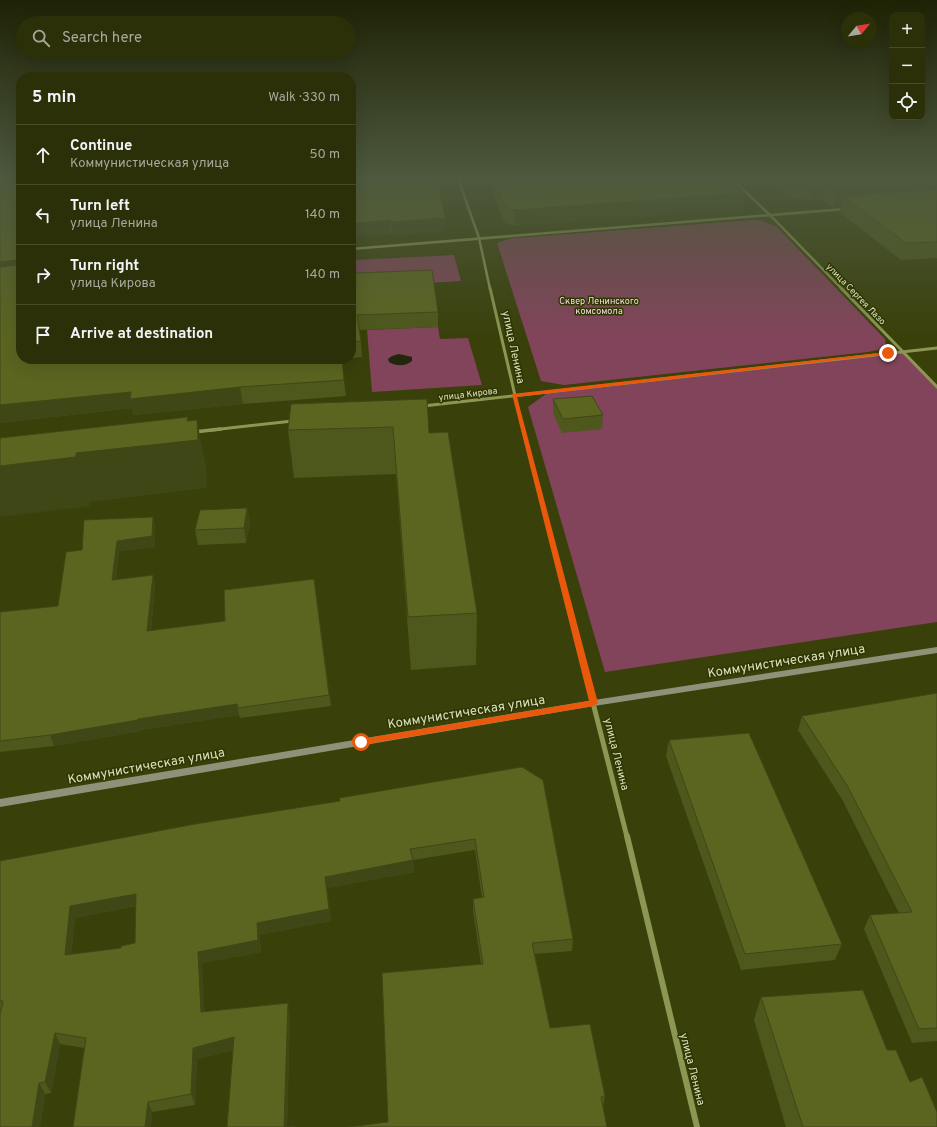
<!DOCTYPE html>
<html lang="en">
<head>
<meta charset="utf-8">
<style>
  :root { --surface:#2b3008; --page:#373c16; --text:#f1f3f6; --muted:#a6a99c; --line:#474b29 }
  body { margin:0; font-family:Overpass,sans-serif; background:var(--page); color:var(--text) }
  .controls { position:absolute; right:12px; top:12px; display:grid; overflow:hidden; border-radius:8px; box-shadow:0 4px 16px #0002 }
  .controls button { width:36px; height:36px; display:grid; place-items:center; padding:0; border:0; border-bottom:1px solid var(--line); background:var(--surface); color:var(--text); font:20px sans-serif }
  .compass { position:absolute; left:841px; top:12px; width:36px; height:36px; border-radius:50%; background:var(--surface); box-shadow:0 4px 16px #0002; rotate:60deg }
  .stop { position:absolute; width:12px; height:12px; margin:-9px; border:3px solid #ea580c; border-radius:50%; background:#fff }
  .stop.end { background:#ea580c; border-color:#fff; box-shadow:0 1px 4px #0008 }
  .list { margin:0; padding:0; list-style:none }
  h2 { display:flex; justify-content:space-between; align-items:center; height:52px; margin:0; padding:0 16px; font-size:17px }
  h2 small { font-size:13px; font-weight:400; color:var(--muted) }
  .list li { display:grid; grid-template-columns:26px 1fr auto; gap:12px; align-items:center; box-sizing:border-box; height:60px; padding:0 16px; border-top:1px solid var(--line) }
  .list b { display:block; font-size:15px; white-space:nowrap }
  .list p { margin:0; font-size:13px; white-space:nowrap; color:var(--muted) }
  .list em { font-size:13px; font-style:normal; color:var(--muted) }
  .icon { flex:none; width:22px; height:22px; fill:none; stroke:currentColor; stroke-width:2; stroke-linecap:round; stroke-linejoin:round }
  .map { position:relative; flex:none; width:937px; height:1127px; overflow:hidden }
  .search { position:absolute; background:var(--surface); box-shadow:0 4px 16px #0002; left:16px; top:16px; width:340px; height:44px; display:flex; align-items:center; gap:10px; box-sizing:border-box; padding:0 14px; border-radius:22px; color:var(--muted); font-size:15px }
  .panel { position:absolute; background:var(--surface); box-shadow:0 4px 16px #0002; left:16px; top:72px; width:340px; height:292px; border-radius:16px }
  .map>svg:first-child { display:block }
</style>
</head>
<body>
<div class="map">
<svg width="937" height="1127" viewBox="0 0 937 1127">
  <rect width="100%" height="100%" fill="#39400a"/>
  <g fill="#82445b">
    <path d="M 751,220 L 761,220 L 777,227 L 885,339 L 886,348 L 868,352 L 564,385 L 541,381 L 497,243 L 512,238 L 530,237 Z"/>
    <path d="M 454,255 L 461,281 L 355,287 L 354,260 Z"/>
    <path d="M 438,327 L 440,339 L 468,338 L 482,385 L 372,392 L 367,330 Z"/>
    <path d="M 903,351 L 937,387 L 937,622 L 605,672 L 528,407 L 550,391 Z"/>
  </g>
  <path fill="#22260c" d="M 399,354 L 412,357 L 412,361 C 406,366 397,367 389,362 L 388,359 L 392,356 Z"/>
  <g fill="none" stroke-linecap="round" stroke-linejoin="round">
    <g stroke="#8b9753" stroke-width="2.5">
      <path d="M 458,178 L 479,238 L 490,289"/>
      <path d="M 731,178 L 770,215 L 842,289"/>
      <path d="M 351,249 L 845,209"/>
    </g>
    <g stroke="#8b9753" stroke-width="3">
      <path d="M 490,288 L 523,430"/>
      <path d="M 841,288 L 937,387"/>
      <path d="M 423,406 L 937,348"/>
      <path d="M 212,430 L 293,421"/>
    </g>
    <g stroke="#8b9753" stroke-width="3.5">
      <path d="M 523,429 L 570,609"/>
      <path d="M 194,432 L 221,429"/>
    </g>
    <path stroke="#8b9753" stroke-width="5" d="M 569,608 L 627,837"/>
    <path stroke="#8b9753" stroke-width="6" d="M 627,836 L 697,1127"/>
    <path fill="#909179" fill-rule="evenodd" d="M 937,647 L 937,653 L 594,706 L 0,807 L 0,799 L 594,700 Z"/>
  </g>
  <g fill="#4e571c" fill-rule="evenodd">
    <path d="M 0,178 L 344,380 L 346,396 L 243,404 L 134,415 L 132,408 L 0,423 Z"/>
    <path d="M 351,178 L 445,231 L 392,235 Z"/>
    <path d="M 493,178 L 725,178 L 745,193 L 743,209 L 515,226 L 505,223 L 494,197 L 494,183 Z"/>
    <path d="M 770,178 L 937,178 L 937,258 L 901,260 L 839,212 L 841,206 L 833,207 L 823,199 L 809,200 L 794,198 L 784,193 L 784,192 Z"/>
    <path d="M 351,261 L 357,273 L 438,312 L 438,327 L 359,330 L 361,341 L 362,357 L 351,358 Z"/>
    <path d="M 553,399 L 603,415 L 602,429 L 562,433 L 553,413 Z"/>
    <path d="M 291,404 L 429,433 L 477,613 L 476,665 L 411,670 L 396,474 L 294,478 L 288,430 Z"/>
    <path d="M 247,508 L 250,523 L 246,543 L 198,545 L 195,530 Z"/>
    <path d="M 153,517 L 155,527 L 155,547 L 119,551 L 116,580 L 153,575 L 155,585 L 151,631 L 225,621 L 314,579 L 331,706 L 240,718 L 239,715 L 141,730 L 141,731 L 54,746 L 0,752 L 0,612 L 58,606 L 82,550 Z"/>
    <path d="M 937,693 L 937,1041 L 912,1043 L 864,929 L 870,915 L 899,913 L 843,801 L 798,730 L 802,716 Z"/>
    <path d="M 669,740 L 842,944 L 835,960 L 741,970 L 666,756 Z"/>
    <path d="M 522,767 L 573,939 L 572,951 L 535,954 L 550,1028 L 605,1096 L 603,1107 L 388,1122 L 481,964 L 473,911 L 473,899 L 482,898 L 475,850 L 413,860 L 414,872 L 327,888 L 331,921 L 259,935 L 261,952 L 202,963 L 204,1011 L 290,1014 L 287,1127 L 295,1126 L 295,1127 L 227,1127 L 233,1050 L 197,1059 L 195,1105 L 152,1112 L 151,1127 L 73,1127 L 84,1048 L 60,1044 L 51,1093 L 45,1094 L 40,1127 L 0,1127 L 0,861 L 340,801 ZM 136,906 L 135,943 L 121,948 L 71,954 L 75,918 Z"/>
    <path d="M 761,997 L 887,1050 L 910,1082 L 937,1127 L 786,1127 L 754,1020 Z"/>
  </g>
  <g fill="#404716">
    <path d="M 826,184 L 823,199 L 809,200 L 812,185 Z"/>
    <path d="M 937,184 L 937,199 L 843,196 L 841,206 L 833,207 L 836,191 Z"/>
    <path d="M 745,193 L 743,209 L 515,226 L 515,210 Z"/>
    <path d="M 445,218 L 445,231 L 392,235 L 391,222 Z"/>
    <path d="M 390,220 L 391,234 L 351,237 L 351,224 Z"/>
    <path d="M 17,260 L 21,274 L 0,276 L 0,262 Z"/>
    <path d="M 240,387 L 243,404 L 134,415 L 132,408 L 0,423 L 0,405 L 131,392 Z"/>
    <path d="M 188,417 L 192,440 L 197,420 L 206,467 L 207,488 L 89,502 L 90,506 L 0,517 L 0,466 L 76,453 L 187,421 Z"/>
    <path d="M 247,508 L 250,523 L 246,543 L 244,528 Z"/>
    <path d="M 153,517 L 155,527 L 155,547 L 119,551 L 115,591 L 112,580 L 117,541 Z"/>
    <path d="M 153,575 L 155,585 L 150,642 L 147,631 Z"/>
    <path d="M 237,704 L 239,715 L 141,730 L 141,731 L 54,746 L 50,735 L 138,719 Z"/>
    <path d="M 413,860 L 414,872 L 327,888 L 331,921 L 259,935 L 261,952 L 202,963 L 205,1023 L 201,1012 L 198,952 L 257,923 L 325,877 Z"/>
    <path d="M 136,894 L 140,905 L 75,918 L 70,967 L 65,955 L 70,906 Z"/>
    <path d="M 288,1003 L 290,1014 L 287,1127 L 284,1127 Z"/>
    <path d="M 55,1033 L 60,1044 L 51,1093 L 45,1082 Z"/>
    <path d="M 234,1037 L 237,1049 L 197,1059 L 195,1105 L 191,1094 L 193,1048 Z"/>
    <path d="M 39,1083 L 45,1094 L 40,1127 L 32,1127 Z"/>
    <path d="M 148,1102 L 152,1112 L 151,1127 L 145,1127 Z"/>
  </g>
  <g fill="#5b6520" stroke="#404716" fill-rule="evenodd">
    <path d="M 0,178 L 21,178 L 21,359 L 342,359 L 344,380 L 240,387 L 130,399 L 131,392 L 0,405 L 0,267 L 17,265 L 19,261 L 17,260 L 0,262 Z"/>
    <path d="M 351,178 L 437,178 L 445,218 L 391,222 L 390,220 L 351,224 Z"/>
    <path d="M 498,178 L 725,178 L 745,193 L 515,210 L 505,207 L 494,182 L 499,182 Z"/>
    <path d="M 787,178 L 937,178 L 937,184 L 836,191 L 826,184 L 812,185 L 797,183 Z"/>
    <path d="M 937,189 L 937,242 L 906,243 L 843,196 Z"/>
    <path d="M 351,261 L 357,273 L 432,270 L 438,312 L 357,315 L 361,341 L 351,342 Z"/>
    <path d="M 592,396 L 603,415 L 563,419 L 553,399 Z"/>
    <path d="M 427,399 L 429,433 L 448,432 L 477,613 L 408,617 L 393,427 L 288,430 L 291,404 Z"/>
    <path d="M 188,417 L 187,421 L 197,420 L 198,440 L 76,453 L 76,457 L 0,466 L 0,438 Z"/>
    <path d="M 247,508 L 244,528 L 195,530 L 200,510 Z"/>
    <path d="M 153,517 L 152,536 L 117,541 L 112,580 L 153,575 L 147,631 L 225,621 L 224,590 L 314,579 L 329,695 L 238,708 L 237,704 L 138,719 L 138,720 L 50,735 L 0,741 L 0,612 L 58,606 L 66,552 L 82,550 L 84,520 Z"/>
    <path d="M 937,693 L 937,1028 L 919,1029 L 870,915 L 912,912 L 848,787 L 802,716 Z"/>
    <path d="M 749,733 L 842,944 L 745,954 L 669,740 Z"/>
    <path d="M 522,767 L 543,780 L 573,939 L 532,943 L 550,1028 L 590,1024 L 605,1096 L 601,1097 L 607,1127 L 348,1127 L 388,1122 L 382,973 L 483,964 L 473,899 L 484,897 L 475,839 L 410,849 L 413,860 L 325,877 L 329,909 L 257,923 L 258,940 L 198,952 L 201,1012 L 288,1003 L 284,1127 L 295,1126 L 295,1127 L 227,1127 L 234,1037 L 193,1048 L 191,1094 L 148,1102 L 145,1127 L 73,1127 L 86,1038 L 55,1033 L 45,1082 L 39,1083 L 32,1127 L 0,1127 L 0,1015 L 3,1001 L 0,1001 L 0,861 L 195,824 L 340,801 L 339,798 ZM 136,894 L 135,943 L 121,946 L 121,948 L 65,955 L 70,906 Z"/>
    <path d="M 863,990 L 887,1050 L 896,1050 L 910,1082 L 922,1077 L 937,1112 L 937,1127 L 803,1127 L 761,997 Z"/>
  </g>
  <linearGradient id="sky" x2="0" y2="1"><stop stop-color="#1f2306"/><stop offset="0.53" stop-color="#4e593e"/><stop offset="1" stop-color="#4e593e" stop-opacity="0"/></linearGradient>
  <rect width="937" height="336" fill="url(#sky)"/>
  <path fill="#ea580c" d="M 888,352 L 889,354 L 517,397 L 598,703 L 594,706 L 361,745 L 358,744 L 358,739 L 361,739 L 589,701 L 512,394 Z"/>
  <g text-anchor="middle" stroke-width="3" stroke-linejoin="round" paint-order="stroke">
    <g font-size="9" fill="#d9e0be" stroke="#2f3600">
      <text transform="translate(856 294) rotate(46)" y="3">улица Сергея Лазо</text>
      <text transform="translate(468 394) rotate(-7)" y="3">улица Кирова</text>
    </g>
    <g font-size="9" fill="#f3dce3" stroke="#2f3600">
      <text x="599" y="304">Сквер Ленинского<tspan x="599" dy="10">комсомола</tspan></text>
    </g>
    <g font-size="11" fill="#d9e0be" stroke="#2f3600">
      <text transform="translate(514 347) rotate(78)" y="4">улица Ленина</text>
      <text transform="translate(617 754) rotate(76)" y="4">улица Ленина</text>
      <text transform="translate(693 1069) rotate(76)" y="4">улица Ленина</text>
    </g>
    <g font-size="13" fill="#d9e0be" stroke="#2f3600">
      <text transform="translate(786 660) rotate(-9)" y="5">Коммунистическая улица</text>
      <text transform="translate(466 711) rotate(-9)" y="5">Коммунистическая улица</text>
      <text transform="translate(146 765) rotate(-10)" y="5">Коммунистическая улица</text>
    </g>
  </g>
</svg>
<div class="controls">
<button>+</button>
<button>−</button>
<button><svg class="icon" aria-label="locate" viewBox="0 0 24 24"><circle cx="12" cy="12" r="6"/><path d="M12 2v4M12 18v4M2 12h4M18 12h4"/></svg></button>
</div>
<svg class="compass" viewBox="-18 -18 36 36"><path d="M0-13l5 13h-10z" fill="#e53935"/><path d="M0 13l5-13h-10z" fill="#a6a99c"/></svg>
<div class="stop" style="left:361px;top:742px"></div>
<div class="stop end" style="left:888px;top:353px"></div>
<div class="search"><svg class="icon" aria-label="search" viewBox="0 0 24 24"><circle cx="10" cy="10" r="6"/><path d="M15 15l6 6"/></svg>Search here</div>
<section class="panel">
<h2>5 min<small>Walk · 330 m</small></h2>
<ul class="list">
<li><svg class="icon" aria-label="ahead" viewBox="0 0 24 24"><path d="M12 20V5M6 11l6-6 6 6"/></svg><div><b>Continue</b><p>Коммунистическая улица</p></div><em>50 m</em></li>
<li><svg class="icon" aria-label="left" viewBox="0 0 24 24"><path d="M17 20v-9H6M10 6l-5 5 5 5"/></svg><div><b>Turn left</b><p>улица Ленина</p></div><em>140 m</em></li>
<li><svg class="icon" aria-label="right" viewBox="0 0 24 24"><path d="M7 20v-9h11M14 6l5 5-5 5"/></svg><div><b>Turn right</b><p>улица Кирова</p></div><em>140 m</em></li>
<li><svg class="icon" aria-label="arrive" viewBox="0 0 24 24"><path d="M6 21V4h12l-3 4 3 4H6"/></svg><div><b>Arrive at destination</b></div></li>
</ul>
</section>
</div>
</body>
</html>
